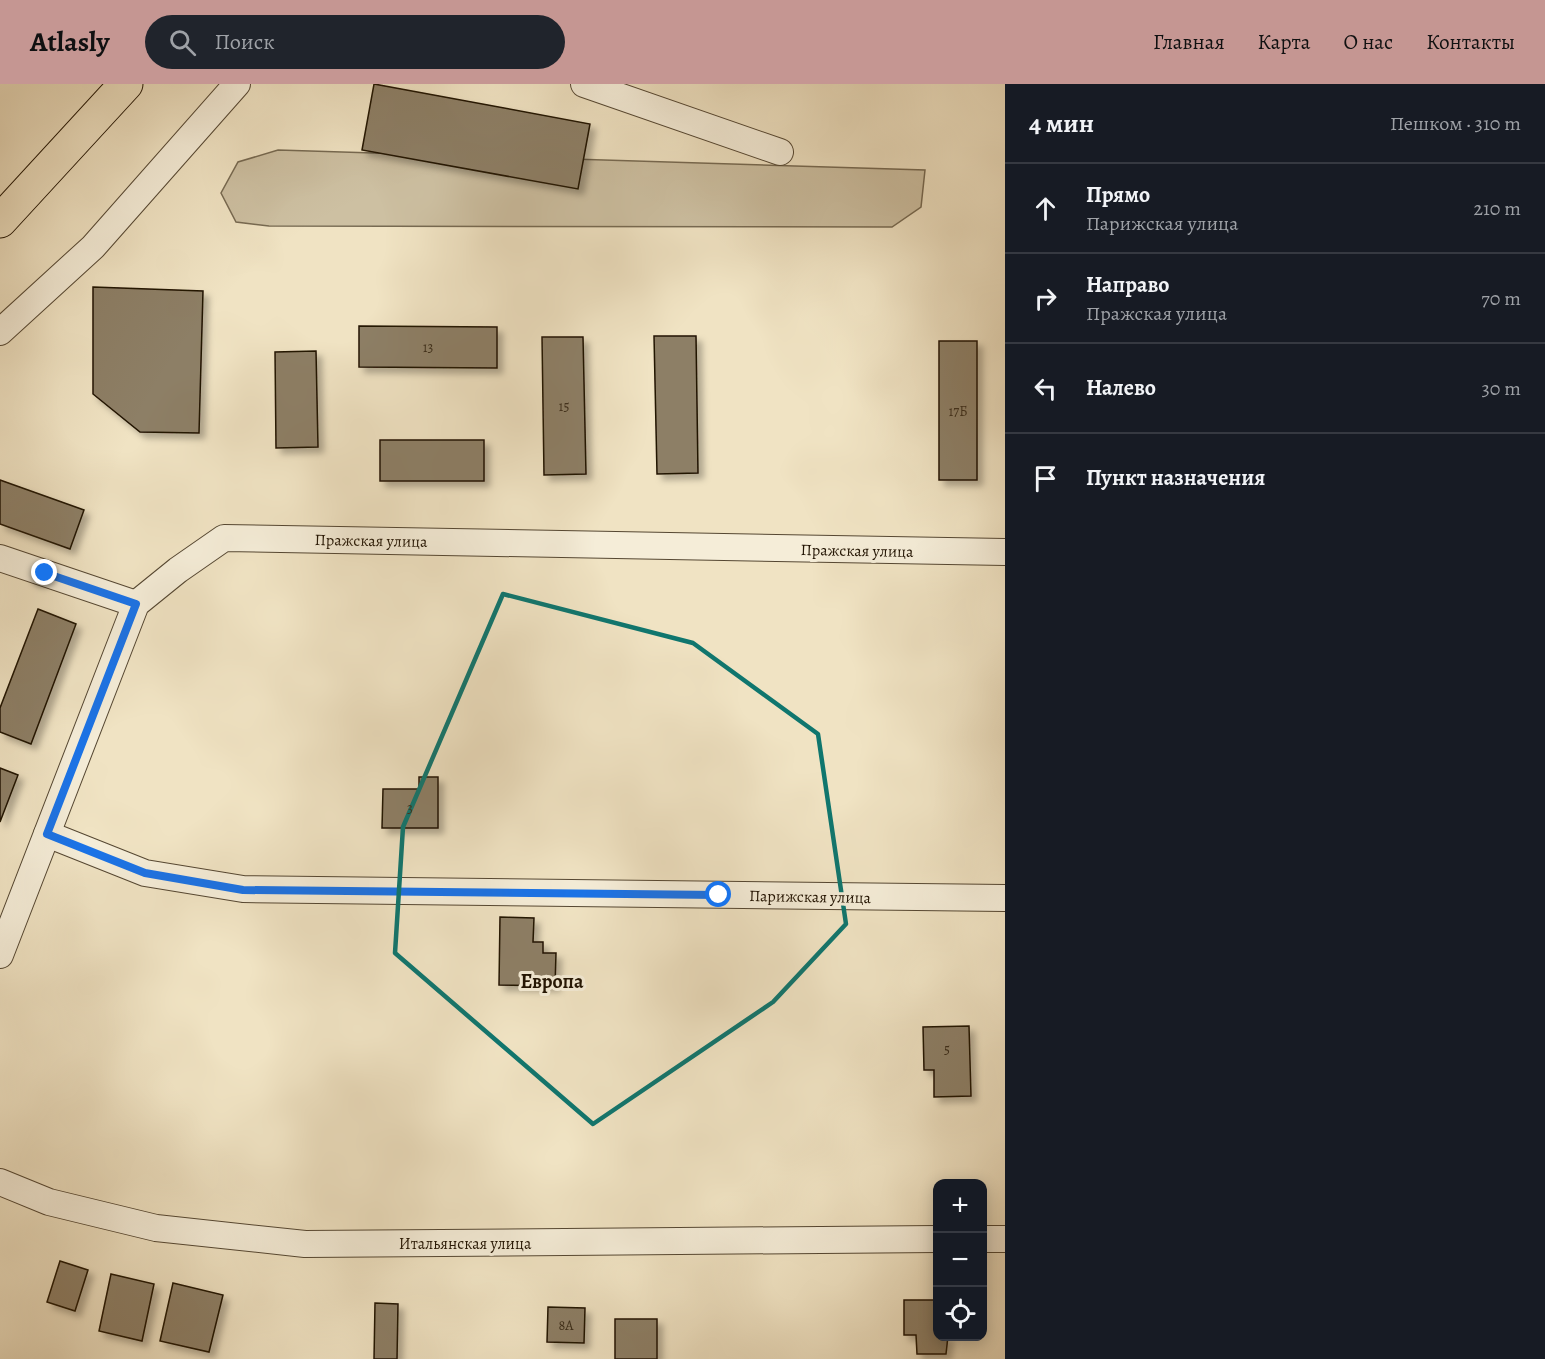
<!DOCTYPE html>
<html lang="ru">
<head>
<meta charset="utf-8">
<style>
  :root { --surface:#171b24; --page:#20242c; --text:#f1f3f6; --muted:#9ea1a6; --line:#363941; --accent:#c59692 }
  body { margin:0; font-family:Alegreya,serif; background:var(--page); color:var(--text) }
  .controls { position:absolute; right:18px; bottom:18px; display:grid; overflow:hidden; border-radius:12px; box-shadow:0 3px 15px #0003 }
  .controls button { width:54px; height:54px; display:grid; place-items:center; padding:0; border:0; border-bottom:2px solid var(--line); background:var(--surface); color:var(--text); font:30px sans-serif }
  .stop { position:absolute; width:18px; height:18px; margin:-14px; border:4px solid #1a73e8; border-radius:50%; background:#fff }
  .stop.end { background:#1a73e8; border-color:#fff; box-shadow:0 2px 6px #0008 }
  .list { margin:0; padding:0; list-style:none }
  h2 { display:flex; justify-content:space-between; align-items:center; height:78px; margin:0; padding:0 24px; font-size:26px }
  h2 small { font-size:20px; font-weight:400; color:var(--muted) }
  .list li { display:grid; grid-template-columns:39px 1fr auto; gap:18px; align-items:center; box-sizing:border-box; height:90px; padding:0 24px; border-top:2px solid var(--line) }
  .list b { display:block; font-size:22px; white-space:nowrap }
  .list p { margin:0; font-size:20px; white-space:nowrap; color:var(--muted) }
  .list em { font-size:20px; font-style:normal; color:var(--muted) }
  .icon { flex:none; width:33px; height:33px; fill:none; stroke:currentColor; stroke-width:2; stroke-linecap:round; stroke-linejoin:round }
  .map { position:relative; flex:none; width:1005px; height:1275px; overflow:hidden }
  header { display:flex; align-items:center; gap:36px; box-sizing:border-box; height:84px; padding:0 30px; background:var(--accent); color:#111 }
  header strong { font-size:28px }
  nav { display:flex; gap:33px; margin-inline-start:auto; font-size:21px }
  .search { width:420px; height:54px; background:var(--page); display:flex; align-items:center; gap:15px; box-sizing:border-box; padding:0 21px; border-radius:33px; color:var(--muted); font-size:22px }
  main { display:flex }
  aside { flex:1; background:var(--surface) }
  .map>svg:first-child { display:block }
</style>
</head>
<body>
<header>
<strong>Atlasly</strong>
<div class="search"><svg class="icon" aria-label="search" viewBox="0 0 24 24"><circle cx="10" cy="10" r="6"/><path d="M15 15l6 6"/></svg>Поиск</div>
<nav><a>Главная</a><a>Карта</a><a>О нас</a><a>Контакты</a></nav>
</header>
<main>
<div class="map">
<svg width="1005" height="1275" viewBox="0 0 1005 1275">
  <defs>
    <filter id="shadow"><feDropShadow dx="5.5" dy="5.5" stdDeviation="3" flood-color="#0004"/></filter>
  </defs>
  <rect width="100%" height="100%" fill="#f0e3c3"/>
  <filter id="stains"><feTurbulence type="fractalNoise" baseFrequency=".00333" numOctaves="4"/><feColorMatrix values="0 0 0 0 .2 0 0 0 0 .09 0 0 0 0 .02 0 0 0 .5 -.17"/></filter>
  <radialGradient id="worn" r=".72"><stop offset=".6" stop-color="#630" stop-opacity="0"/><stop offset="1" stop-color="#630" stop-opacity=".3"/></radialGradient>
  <path fill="#cdc0a2" stroke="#776a52" stroke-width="1.5" d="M 278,66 L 925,86 L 921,123 L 892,143 L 269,142 L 236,138 L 221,109 L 238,78 Z"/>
  <g fill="#8d7f66" stroke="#211302" stroke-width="1.5" filter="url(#shadow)">
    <path d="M 374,0 L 590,40 L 578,105 L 362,66 Z"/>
    <path d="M 93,203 L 203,207 L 199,349 L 140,348 L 93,310 Z"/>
    <path d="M 359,242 L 497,243 L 497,284 L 359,283 Z"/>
    <path d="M 654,252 L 696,252 L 698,389 L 657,390 Z"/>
    <path d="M 542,253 L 583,253 L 586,390 L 544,391 Z"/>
    <rect x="939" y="257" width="38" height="139"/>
    <path d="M 316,267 L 318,363 L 276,364 L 275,268 Z"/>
    <rect x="380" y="356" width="104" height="41"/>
    <path d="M 0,396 L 84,426 L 70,465 L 0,440 Z"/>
    <path d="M 38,525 L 76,540 L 31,660 L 0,648 L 0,624 Z"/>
    <path d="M 0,684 L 18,691 L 0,738 Z"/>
    <path d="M 419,693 L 438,693 L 438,744 L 382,744 L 383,705 L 419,705 Z"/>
    <path d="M 500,833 L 534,834 L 533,858 L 543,858 L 543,869 L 556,869 L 555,902 L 499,901 Z"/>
    <path d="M 969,942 L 971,1012 L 934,1013 L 934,986 L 924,986 L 923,943 Z"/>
    <path d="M 60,1177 L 88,1186 L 75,1227 L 47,1218 Z"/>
    <path d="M 111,1190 L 154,1200 L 142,1257 L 99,1247 Z"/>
    <path d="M 173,1199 L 223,1211 L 209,1268 L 160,1257 Z"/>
    <path d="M 904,1216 L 935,1216 L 936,1225 L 938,1225 L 938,1252 L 948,1252 L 946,1270 L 917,1270 L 916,1251 L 904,1251 Z"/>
    <path d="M 375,1219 L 398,1220 L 397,1275 L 374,1275 Z"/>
    <path d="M 548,1223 L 585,1224 L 584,1259 L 547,1258 Z"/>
    <rect x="615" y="1235" width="42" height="40"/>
  </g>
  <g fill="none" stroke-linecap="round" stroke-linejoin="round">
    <defs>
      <g id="minor">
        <path d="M 584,0 L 780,68"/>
        <path d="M 0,248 L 93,163 L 237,0"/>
        <path d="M 0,474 L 136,520"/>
        <path d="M 47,750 L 145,789 L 243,805 L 1005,814"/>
        <path d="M 0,871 L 136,520 L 178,486 L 224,454 L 1005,468"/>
        <path d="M 0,1098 L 49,1118 L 156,1144 L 305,1160 L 938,1155"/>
        <path d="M 982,1155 L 1005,1155"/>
      </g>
      <path id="major" d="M 0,137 L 126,0"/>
    </defs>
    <use href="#minor" stroke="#554732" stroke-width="28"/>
    <use href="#major" stroke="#211302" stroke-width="35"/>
    <use href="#minor" stroke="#f5edd8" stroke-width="26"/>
    <use href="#major" stroke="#f0e3c3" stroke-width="33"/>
  </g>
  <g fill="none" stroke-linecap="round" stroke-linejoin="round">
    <path stroke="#1a73e8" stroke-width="8" d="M 45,489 L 136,520 L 47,750 L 145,789 L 243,806 L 719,811"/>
  </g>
  <path fill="none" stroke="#0f766e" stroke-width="4.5" stroke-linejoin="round" d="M 503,510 L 693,559 L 818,650 L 846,840 L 773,918 L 593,1040 L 395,869 L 403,743 Z"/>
  <g text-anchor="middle" stroke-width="6" stroke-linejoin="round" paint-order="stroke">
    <g font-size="14" fill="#3c2e1b">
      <text x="428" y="268">13</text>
      <text x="564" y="327">15</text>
      <text x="958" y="332">17Б</text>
      <text x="410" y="729">3</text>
      <text x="947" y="970">5</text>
      <text x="566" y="1246">8А</text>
    </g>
    <g font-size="16" fill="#211302" stroke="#f5edd8">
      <text transform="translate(371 456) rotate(1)" y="6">Пражская улица</text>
      <text transform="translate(857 466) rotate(1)" y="6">Пражская улица</text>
      <text transform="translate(810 812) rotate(1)" y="6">Парижская улица</text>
      <text x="465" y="1165">Итальянская улица</text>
    </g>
    <g font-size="20" font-weight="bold" fill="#211302" stroke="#f5edd8">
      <text x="552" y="904">Европа</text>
    </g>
  </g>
  <rect width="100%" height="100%" filter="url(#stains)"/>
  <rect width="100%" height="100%" fill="url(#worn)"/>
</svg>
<div class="controls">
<button>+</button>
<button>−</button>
<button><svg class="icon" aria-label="locate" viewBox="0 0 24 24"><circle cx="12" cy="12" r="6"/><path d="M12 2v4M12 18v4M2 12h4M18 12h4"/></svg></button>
</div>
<div class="stop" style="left:719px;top:811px"></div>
<div class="stop end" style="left:45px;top:489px"></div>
</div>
<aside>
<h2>4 мин<small>Пешком · 310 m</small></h2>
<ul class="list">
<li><svg class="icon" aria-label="ahead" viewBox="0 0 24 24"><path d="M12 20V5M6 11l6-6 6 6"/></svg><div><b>Прямо</b><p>Парижская улица</p></div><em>210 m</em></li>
<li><svg class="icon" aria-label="right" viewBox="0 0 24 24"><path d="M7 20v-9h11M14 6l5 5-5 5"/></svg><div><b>Направо</b><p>Пражская улица</p></div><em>70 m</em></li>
<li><svg class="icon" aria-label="left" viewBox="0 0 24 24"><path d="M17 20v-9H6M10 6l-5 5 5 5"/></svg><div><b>Налево</b></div><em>30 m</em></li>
<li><svg class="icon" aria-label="arrive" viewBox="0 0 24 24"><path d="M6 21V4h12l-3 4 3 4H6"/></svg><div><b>Пункт назначения</b></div></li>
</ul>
</aside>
</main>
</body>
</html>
